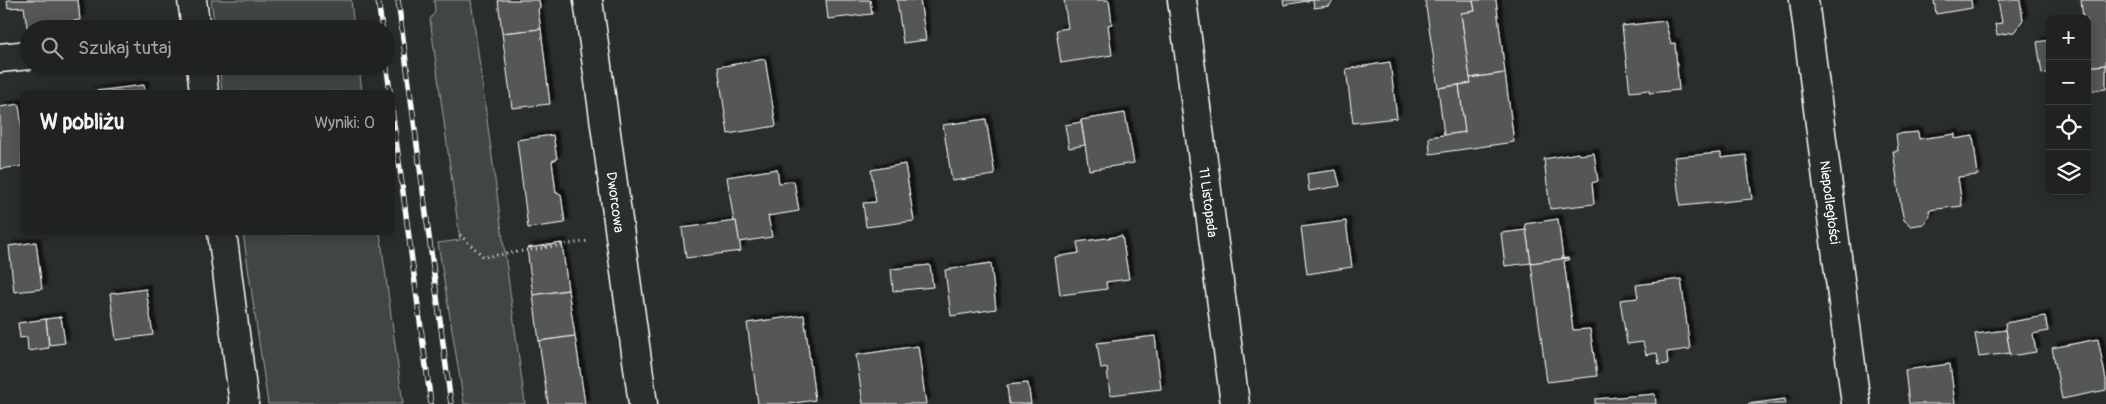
<!DOCTYPE html>
<html lang="pl">
<head>
<meta charset="utf-8">
<style>
  :root { --surface:#202222; --page:#2d2f2f; --text:#f1f3f6; --muted:#a2a4a5; --line:#3d3f40 }
  body { margin:0; font-family:Pangolin,sans-serif; background:var(--page); color:var(--text) }
  .controls { position:absolute; right:15px; top:15px; display:grid; overflow:hidden; border-radius:8px; box-shadow:0 2px 12px #0003 }
  .controls button { width:45px; height:45px; display:grid; place-items:center; padding:0; border:0; border-bottom:1px solid var(--line); background:var(--surface); color:var(--text); font:25px sans-serif }
  .list { margin:0; padding:0; list-style:none }
  h2 { display:flex; justify-content:space-between; align-items:center; height:65px; margin:0; padding:0 20px; font-size:21px }
  h2 small { font-size:16px; font-weight:400; color:var(--muted) }
  .icon { flex:none; width:28px; height:28px; fill:none; stroke:currentColor; stroke-width:2; stroke-linecap:round; stroke-linejoin:round }
  .map { position:relative; flex:none; width:2106px; height:404px; overflow:hidden }
  .search { position:absolute; background:var(--surface); box-shadow:0 2px 12px #0003; left:20px; top:20px; width:375px; height:55px; display:flex; align-items:center; gap:12px; box-sizing:border-box; padding:0 18px; border-radius:28px; color:var(--muted); font-size:19px }
  .panel { position:absolute; background:var(--surface); box-shadow:0 2px 12px #0003; left:20px; top:90px; width:375px; height:145px; border-radius:8px }
  .map>svg:first-child { display:block }
</style>
</head>
<body>
<div class="map">
<svg width="2106" height="404" viewBox="0 0 2106 404">
  <defs>
    <filter id="shadow"><feDropShadow dx="4.5" dy="-4.5" stdDeviation="1" flood-color="#0009"/></filter>
  </defs>
  <rect width="100%" height="100%" fill="#2a2d2e"/>
  <filter id="ink" filterUnits="userSpaceOnUse"><feTurbulence type="fractalNoise" baseFrequency=".02" numOctaves="2"/><feDisplacementMap in="SourceGraphic" scale="10" xChannelSelector="R" yChannelSelector="G"/><feConvolveMatrix kernelMatrix="1 2 1 2 8 2 1 2 1" color-interpolation-filters="sRGB"/></filter>
  <g filter="url(#ink)">
    <g fill="#414445" stroke="#a0a2a2">
      <path d="M 211,0 L 351,0 L 354,29 L 215,29 Z"/>
      <path d="M 434,0 L 471,0 L 525,404 L 464,404 L 438,243 L 460,240 L 430,19 L 435,12 Z"/>
      <path d="M 219,66 L 359,66 L 362,92 L 222,92 Z"/>
      <path d="M 243,233 L 380,233 L 403,404 L 268,404 Z"/>
    </g>
    <g fill="#555758" stroke="#fff" filter="url(#shadow)">
      <path d="M 7,0 L 78,0 L 80,20 L 27,27 L 24,7 L 8,8 Z"/>
      <path d="M 498,0 L 539,0 L 540,7 L 538,10 L 541,29 L 502,33 Z"/>
      <path d="M 826,0 L 870,0 L 872,14 L 828,19 Z"/>
      <path d="M 897,0 L 920,0 L 926,40 L 903,43 Z"/>
      <path d="M 1064,0 L 1109,0 L 1112,24 L 1108,25 L 1112,55 L 1061,63 L 1056,30 L 1068,28 Z"/>
      <path d="M 1283,0 L 1334,0 L 1329,6 L 1314,8 L 1313,0 L 1284,5 Z"/>
      <path d="M 1425,0 L 1473,0 L 1475,11 L 1461,13 L 1471,83 L 1438,88 Z"/>
      <path d="M 1473,0 L 1496,0 L 1505,73 L 1470,78 L 1461,13 L 1475,11 Z"/>
      <path d="M 1934,0 L 1971,0 L 1972,8 L 1936,14 Z"/>
      <path d="M 1998,0 L 2020,0 L 2023,20 L 2014,32 L 1997,35 L 1995,24 L 2002,23 Z"/>
      <path d="M 2081,0 L 2106,0 L 2106,65 L 2087,67 L 2087,19 L 2083,19 Z"/>
      <path d="M 1665,21 L 1671,44 L 1675,43 L 1679,90 L 1649,93 L 1649,90 L 1630,92 L 1622,26 Z"/>
      <path d="M 541,29 L 550,104 L 512,108 L 502,33 Z"/>
      <path d="M 2050,40 L 2050,72 L 2042,74 L 2037,42 Z"/>
      <path d="M 765,59 L 776,126 L 728,134 L 718,67 Z"/>
      <path d="M 1390,62 L 1397,118 L 1353,123 L 1346,69 Z"/>
      <path d="M 2106,65 L 2106,89 L 2087,91 L 2087,67 Z"/>
      <path d="M 1505,73 L 1514,142 L 1430,154 L 1429,137 L 1465,132 L 1459,85 L 1471,83 L 1470,78 Z"/>
      <path d="M 144,85 L 145,92 L 88,92 Z"/>
      <path d="M 1459,85 L 1465,132 L 1444,135 L 1438,88 Z"/>
      <path d="M 19,104 L 22,130 L 22,166 L 0,169 L 0,107 Z"/>
      <path d="M 1125,113 L 1134,163 L 1089,170 L 1081,120 Z"/>
      <path d="M 986,119 L 995,175 L 952,181 L 943,125 Z"/>
      <path d="M 1081,122 L 1085,145 L 1069,148 L 1065,125 Z"/>
      <path d="M 1918,132 L 1919,139 L 1955,134 L 1955,139 L 1973,136 L 1978,175 L 1958,177 L 1962,206 L 1929,210 L 1930,216 L 1924,224 L 1911,226 L 1904,220 L 1901,207 L 1893,151 L 1898,151 L 1896,134 Z"/>
      <path d="M 553,135 L 557,159 L 552,161 L 556,193 L 561,194 L 565,223 L 528,228 L 517,140 Z"/>
      <path d="M 1578,153 L 1579,155 L 1594,153 L 1598,181 L 1592,183 L 1594,204 L 1550,209 L 1544,159 Z"/>
      <path d="M 1721,153 L 1721,158 L 1746,155 L 1752,199 L 1680,206 L 1674,157 Z"/>
      <path d="M 905,164 L 914,221 L 866,227 L 863,203 L 876,202 L 871,170 Z"/>
      <path d="M 777,169 L 779,183 L 794,181 L 799,211 L 768,216 L 772,237 L 739,242 L 736,221 L 734,222 L 727,177 Z"/>
      <path d="M 1336,170 L 1340,186 L 1309,191 L 1307,174 Z"/>
      <path d="M 1558,219 L 1563,259 L 1531,263 L 1525,224 Z"/>
      <path d="M 736,221 L 741,251 L 686,258 L 682,228 Z"/>
      <path d="M 1346,221 L 1352,267 L 1307,274 L 1301,227 Z"/>
      <path d="M 1526,230 L 1531,263 L 1505,266 L 1501,233 Z"/>
      <path d="M 1122,236 L 1129,279 L 1106,282 L 1107,289 L 1060,295 L 1055,257 L 1079,253 L 1077,242 Z"/>
      <path d="M 36,242 L 42,289 L 14,292 L 9,246 Z"/>
      <path d="M 562,243 L 568,290 L 533,295 L 527,248 Z"/>
      <path d="M 1568,258 L 1569,260 L 1564,261 L 1573,330 L 1590,329 L 1597,376 L 1547,382 L 1531,263 Z"/>
      <path d="M 991,263 L 996,309 L 951,316 L 945,270 Z"/>
      <path d="M 930,265 L 933,287 L 893,291 L 891,269 Z"/>
      <path d="M 1681,279 L 1690,349 L 1667,352 L 1668,364 L 1659,365 L 1657,353 L 1646,355 L 1643,342 L 1627,344 L 1620,300 L 1638,298 L 1636,285 Z"/>
      <path d="M 146,289 L 153,335 L 116,340 L 110,294 Z"/>
      <path d="M 568,290 L 575,336 L 539,341 L 533,295 Z"/>
      <path d="M 804,315 L 815,400 L 789,404 L 758,404 L 747,323 Z"/>
      <path d="M 2045,316 L 2048,331 L 2033,334 L 2036,352 L 2010,356 L 2005,323 Z"/>
      <path d="M 61,317 L 65,343 L 49,345 L 46,319 Z"/>
      <path d="M 46,319 L 49,348 L 28,351 L 27,337 L 20,338 L 18,323 Z"/>
      <path d="M 2006,330 L 2010,353 L 1979,357 L 1975,334 Z"/>
      <path d="M 575,336 L 585,404 L 548,404 L 539,341 Z"/>
      <path d="M 1155,336 L 1161,389 L 1110,395 L 1107,368 L 1101,369 L 1097,343 Z"/>
      <path d="M 2098,339 L 2106,380 L 2106,390 L 2062,399 L 2052,348 Z"/>
      <path d="M 918,346 L 926,404 L 863,404 L 856,355 Z"/>
      <path d="M 1950,364 L 1955,404 L 1909,404 L 1905,370 Z"/>
      <path d="M 1028,383 L 1031,404 L 1009,404 L 1007,385 Z"/>
      <path d="M 1655,394 L 1656,404 L 1595,404 L 1595,399 Z"/>
      <path d="M 1785,399 L 1786,404 L 1748,404 Z"/>
    </g>
    <g fill="none" stroke-linecap="round" stroke-linejoin="round">
      <defs>
        <g id="minor">
          <path d="M 192,0 L 196,29"/>
          <path id="s1" d="M 588,0 L 643,404"/>
          <path id="s2" d="M 1182,0 L 1235,404"/>
          <path id="s3" d="M 1804,0 L 1856,404"/>
          <path d="M 0,58 L 29,55"/>
          <path d="M 201,66 L 204,92"/>
          <path d="M 222,232 L 244,404"/>
        </g>
      </defs>
      <use href="#minor" stroke="#fff" stroke-width="31"/>
      <path stroke="#fff" stroke-width="3" stroke-dasharray="1 4" stroke-linecap="butt" d="M 460,235 L 484,257 L 589,241"/>
      <use href="#minor" stroke="#2a2d2e" stroke-width="28"/>
      <defs>
        <g id="rail">
          <path d="M 378,0 L 382,29"/>
          <path d="M 398,0 L 451,404"/>
          <path d="M 386,62 L 390,92"/>
          <path d="M 392,109 L 431,404"/>
        </g>
      </defs>
      <use href="#rail" stroke="#fff" stroke-width="5.5"/>
      <use href="#rail" stroke="#2a2d2e" stroke-width="4" stroke-dasharray="11" stroke-linecap="butt"/>
    </g>
  </g>
  <g text-anchor="middle" stroke-width="4.5" stroke-linejoin="round" paint-order="stroke">
    <g font-size="14" fill="#fff" stroke="#2a2d2e">
      <text dy="5" stroke="none"><textPath href="#s1" startOffset="204">Dworcowa</textPath></text>
      <text dy="5" stroke="none"><textPath href="#s2" startOffset="204">11 Listopada</textPath></text>
      <text dy="5" stroke="none"><textPath href="#s3" startOffset="204">Niepodległości</textPath></text>
    </g>
  </g>
</svg>
<div class="controls">
<button>+</button>
<button>−</button>
<button><svg class="icon" aria-label="locate" viewBox="0 0 24 24"><circle cx="12" cy="12" r="6"/><path d="M12 2v4M12 18v4M2 12h4M18 12h4"/></svg></button>
<button><svg class="icon" aria-label="layers" viewBox="0 0 24 24"><path d="M12 4l9 5-9 5-9-5zM3 14l9 5 9-5"/></svg></button>
</div>
<div class="search"><svg class="icon" aria-label="search" viewBox="0 0 24 24"><circle cx="10" cy="10" r="6"/><path d="M15 15l6 6"/></svg>Szukaj tutaj</div>
<section class="panel">
<h2>W pobliżu<small>Wyniki: 0</small></h2>
<ul class="list">
</ul>
</section>
</div>
</body>
</html>
